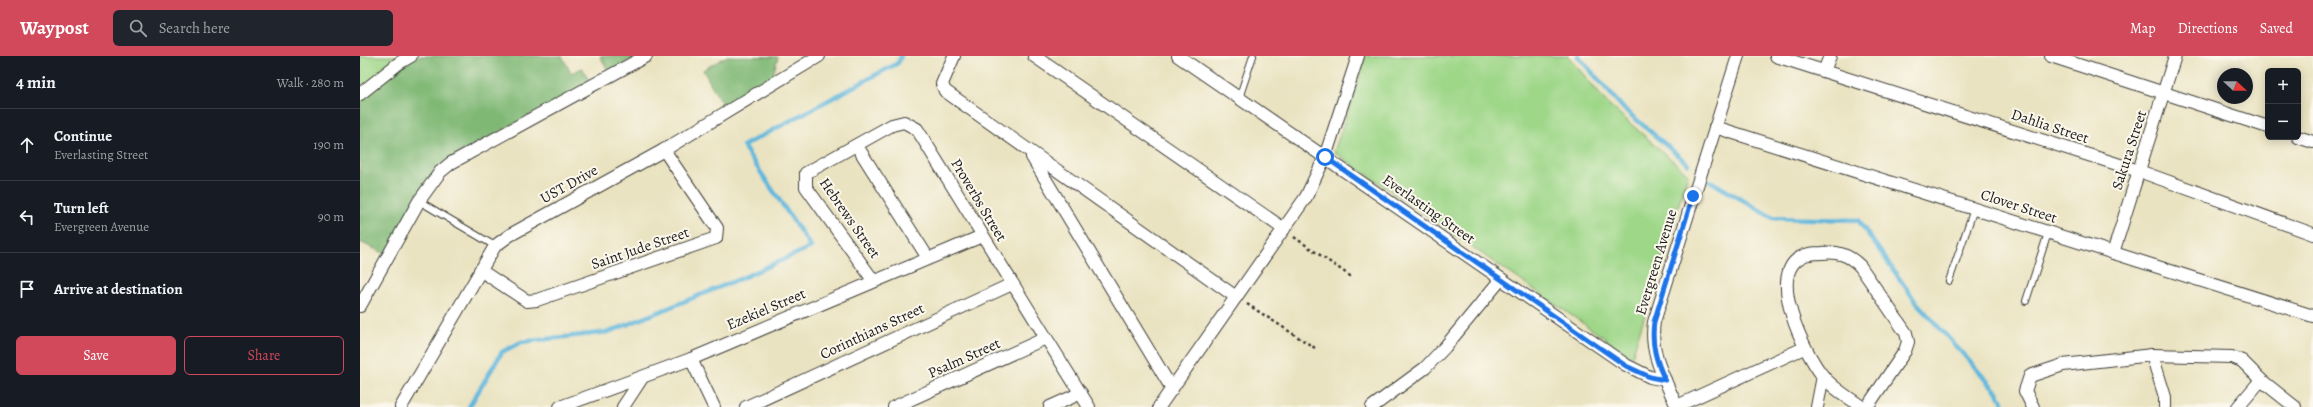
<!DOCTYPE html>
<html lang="en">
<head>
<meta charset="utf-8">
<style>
  :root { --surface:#171b24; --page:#20242c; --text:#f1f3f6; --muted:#9ea1a6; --line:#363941; --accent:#d1495b }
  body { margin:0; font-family:Alegreya,serif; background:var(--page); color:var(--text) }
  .controls { position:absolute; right:12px; top:12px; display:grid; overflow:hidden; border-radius:6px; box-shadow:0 2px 10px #0003 }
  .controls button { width:36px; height:36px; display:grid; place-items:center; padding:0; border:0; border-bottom:1px solid var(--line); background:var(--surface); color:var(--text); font:20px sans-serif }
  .compass { position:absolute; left:1857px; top:12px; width:36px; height:36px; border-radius:50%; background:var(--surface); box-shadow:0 2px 10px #0003; rotate:112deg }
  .stop { position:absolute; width:12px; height:12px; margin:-9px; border:3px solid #1a73e8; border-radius:50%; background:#fff }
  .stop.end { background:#1a73e8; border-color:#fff; box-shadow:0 1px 4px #0008 }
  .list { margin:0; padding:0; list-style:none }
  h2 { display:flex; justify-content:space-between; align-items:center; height:52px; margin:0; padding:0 16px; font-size:17px }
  h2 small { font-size:13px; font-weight:400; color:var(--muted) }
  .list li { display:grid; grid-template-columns:26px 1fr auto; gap:12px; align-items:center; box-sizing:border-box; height:72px; padding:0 16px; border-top:1px solid var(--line) }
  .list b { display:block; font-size:15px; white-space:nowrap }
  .list p { margin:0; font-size:13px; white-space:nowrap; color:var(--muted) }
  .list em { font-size:13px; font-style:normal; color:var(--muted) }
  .actions { display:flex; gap:8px; padding:12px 16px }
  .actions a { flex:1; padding:9px 0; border:1px solid var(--accent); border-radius:6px; text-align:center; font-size:14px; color:var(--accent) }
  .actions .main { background:var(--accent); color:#fff }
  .icon { flex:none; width:22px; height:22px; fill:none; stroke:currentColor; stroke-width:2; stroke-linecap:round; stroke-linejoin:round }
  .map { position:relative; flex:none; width:1953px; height:351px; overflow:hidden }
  header { display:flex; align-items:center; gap:24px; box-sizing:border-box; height:56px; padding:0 20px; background:var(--accent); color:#fff }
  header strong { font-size:19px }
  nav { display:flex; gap:22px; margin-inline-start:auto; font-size:14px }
  .search { width:280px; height:36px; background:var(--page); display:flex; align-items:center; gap:10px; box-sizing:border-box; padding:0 14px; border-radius:6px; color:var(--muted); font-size:15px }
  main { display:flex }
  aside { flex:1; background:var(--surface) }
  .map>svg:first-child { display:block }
</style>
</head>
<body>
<header>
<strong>Waypost</strong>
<div class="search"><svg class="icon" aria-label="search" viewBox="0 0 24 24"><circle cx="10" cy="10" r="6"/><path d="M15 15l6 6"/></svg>Search here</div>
<nav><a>Map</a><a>Directions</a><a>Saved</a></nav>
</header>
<main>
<aside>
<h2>4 min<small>Walk · 280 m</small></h2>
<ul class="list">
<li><svg class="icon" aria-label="ahead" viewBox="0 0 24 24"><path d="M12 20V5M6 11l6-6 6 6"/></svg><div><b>Continue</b><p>Everlasting Street</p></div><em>190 m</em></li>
<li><svg class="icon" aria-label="left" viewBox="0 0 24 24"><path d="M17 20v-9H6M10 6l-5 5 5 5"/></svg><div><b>Turn left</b><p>Evergreen Avenue</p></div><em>90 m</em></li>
<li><svg class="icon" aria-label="arrive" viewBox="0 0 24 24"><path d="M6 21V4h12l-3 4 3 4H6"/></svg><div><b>Arrive at destination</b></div></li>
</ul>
<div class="actions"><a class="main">Save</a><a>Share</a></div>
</aside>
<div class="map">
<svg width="1953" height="351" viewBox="0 0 1953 351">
  <rect width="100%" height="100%" fill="#fbf7ec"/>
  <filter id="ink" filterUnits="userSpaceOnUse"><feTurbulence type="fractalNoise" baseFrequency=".025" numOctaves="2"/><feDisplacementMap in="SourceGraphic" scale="8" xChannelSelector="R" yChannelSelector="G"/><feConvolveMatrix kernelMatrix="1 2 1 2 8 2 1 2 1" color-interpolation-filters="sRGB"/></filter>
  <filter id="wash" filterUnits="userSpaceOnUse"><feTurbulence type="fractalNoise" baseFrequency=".012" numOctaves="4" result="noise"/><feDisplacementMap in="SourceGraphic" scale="16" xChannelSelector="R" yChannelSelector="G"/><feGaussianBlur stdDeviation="0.9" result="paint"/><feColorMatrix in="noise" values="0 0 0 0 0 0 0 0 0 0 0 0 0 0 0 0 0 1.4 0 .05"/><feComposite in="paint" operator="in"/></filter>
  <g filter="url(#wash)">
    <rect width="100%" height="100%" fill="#eae3c1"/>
    <g fill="#9fd789" stroke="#5e7a52">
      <path d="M 0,0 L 51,0 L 0,38 Z"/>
      <path d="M 1006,0 L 1208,0 L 1247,47 L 1328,118 L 1272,301 L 974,96 Z"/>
    </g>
    <g fill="#7fb875" stroke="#4e6a48">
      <path d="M 58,0 L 202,0 L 211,17 L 222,12 L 231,27 L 100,97 L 25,198 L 0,186 L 0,44 L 43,8 Z"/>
      <path d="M 240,0 L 277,0 L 249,16 Z"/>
      <path d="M 367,0 L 418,1 L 412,23 L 364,52 L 343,14 Z"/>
    </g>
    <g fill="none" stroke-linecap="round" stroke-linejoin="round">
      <g stroke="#5fb7dd" stroke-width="4.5">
        <path d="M 1218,0 L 1263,52 L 1328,108"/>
        <path d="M 1350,125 L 1413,162 L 1498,164 L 1556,246 L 1638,337 L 1645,351"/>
        <path d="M 109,351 L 142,296 L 161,286 L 249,276 L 382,222 L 451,191 L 383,90 L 538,7 L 541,0"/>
      </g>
    </g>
  </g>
  <g filter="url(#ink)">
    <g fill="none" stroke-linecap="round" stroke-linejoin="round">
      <defs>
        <g id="service">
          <path d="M 879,42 L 893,0"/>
          <path d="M 59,145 L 135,190"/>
          <path d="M 1589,225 L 1614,153"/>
          <path d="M 1666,245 L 1688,177"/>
        </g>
        <g id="minor">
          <path d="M 594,0 L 582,28 L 585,35 L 876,241"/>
          <path d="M 674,0 L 924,173"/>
          <path d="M 818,0 L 1266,309 L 1290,321 L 1305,324"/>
          <path d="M 1416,0 L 1779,115 L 1953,178"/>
          <path d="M 1691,0 L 1908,71"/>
          <path d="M 1464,15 L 1470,0"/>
          <path d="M 0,38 L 39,7 L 51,0"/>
          <path d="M 1355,71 L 1953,260"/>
          <path d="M 1938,81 L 1953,86"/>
          <path d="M 497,90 L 568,202"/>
          <path d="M 672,101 L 812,333"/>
          <path d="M 1753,197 L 1815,0"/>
          <path d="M 120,214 L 167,245 L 177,244 L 356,182 L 357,172 L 304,94"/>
          <path d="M 513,224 L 446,131 L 446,117 L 532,69 L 544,66 L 557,73 L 729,351"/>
          <path d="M 0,250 L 59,145 L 80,116 L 91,107 L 286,0"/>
          <path d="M 1792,299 L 1805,341 L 1805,351"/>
          <path d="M 331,303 L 354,351"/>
          <path d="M 1317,350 L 1444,292"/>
          <path d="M 41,351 L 135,190 L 150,179 L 304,94 L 459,0"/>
          <path d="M 200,351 L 331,303 L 622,180"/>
          <path d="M 263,351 L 282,322"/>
          <path d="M 386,351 L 652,228"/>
          <path d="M 534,351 L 686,282"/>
          <path d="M 690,351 L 721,337"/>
          <path d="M 799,351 L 946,141 L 965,101 L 998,0"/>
          <path d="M 1012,351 L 1065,312 L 1085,291 L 1141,223"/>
          <path d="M 1317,351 C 1305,323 1289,298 1294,266 L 1378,0"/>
          <path d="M 1457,351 L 1463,320"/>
          <path d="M 1502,351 C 1488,341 1472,332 1462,319 C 1445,297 1406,220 1441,201 C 1447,197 1456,197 1462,197 C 1478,195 1489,199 1500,210 L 1546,277 L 1548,286 L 1545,295 L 1507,351"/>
          <path d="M 1673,351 L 1665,335 L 1670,320 L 1703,309 L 1792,299 L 1872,301 L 1882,305 L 1901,324 L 1935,351"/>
          <path d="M 1878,351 L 1901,324"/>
        </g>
      </defs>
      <use href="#service" stroke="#3b3a35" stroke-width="8"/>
      <use href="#minor" stroke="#3b3a35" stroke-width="14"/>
      <g stroke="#3b3a35" stroke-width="2.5" stroke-dasharray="3 3" stroke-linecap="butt">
        <path d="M 934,181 L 993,222"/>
        <path d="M 887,248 L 955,292"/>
      </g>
      <use href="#service" stroke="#fff" stroke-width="6"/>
      <use href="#minor" stroke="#fff" stroke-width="12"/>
    </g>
  </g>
  <g fill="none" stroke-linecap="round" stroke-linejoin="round" filter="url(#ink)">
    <path stroke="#1a73e8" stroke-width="5" d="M 965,101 L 1266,310 L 1290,321 L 1305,324 C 1296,305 1291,288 1294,266 L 1333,140"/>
  </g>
  <g text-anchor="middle" stroke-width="4" stroke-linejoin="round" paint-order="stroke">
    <g font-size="15" fill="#1c1c1c" stroke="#fbf7ec">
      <text transform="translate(1690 70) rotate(18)" y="5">Dahlia Street</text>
      <text transform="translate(1769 94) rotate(-72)" y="5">Sakura Street</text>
      <text transform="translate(209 128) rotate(-29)" y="5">UST Drive</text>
      <text transform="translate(619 144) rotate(59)" y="5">Proverbs Street</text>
      <text transform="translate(1659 150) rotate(18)" y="5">Clover Street</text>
      <text transform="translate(1069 153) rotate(35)" y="5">Everlasting Street</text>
      <text transform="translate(490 162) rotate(55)" y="5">Hebrews Street</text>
      <text transform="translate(280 192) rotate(-19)" y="5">Saint Jude Street</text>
      <text transform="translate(1296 206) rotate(-73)" y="5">Evergreen Avenue</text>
      <text transform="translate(406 253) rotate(-23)" y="5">Ezekiel Street</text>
      <text transform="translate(512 275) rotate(-25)" y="5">Corinthians Street</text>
      <text transform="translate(604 302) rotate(-24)" y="5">Psalm Street</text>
    </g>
  </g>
</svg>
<div class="controls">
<button>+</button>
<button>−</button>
</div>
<svg class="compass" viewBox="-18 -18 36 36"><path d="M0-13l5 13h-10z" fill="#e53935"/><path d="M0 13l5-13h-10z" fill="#9ea1a6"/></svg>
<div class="stop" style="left:965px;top:101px"></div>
<div class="stop end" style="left:1333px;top:140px"></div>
</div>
</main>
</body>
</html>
